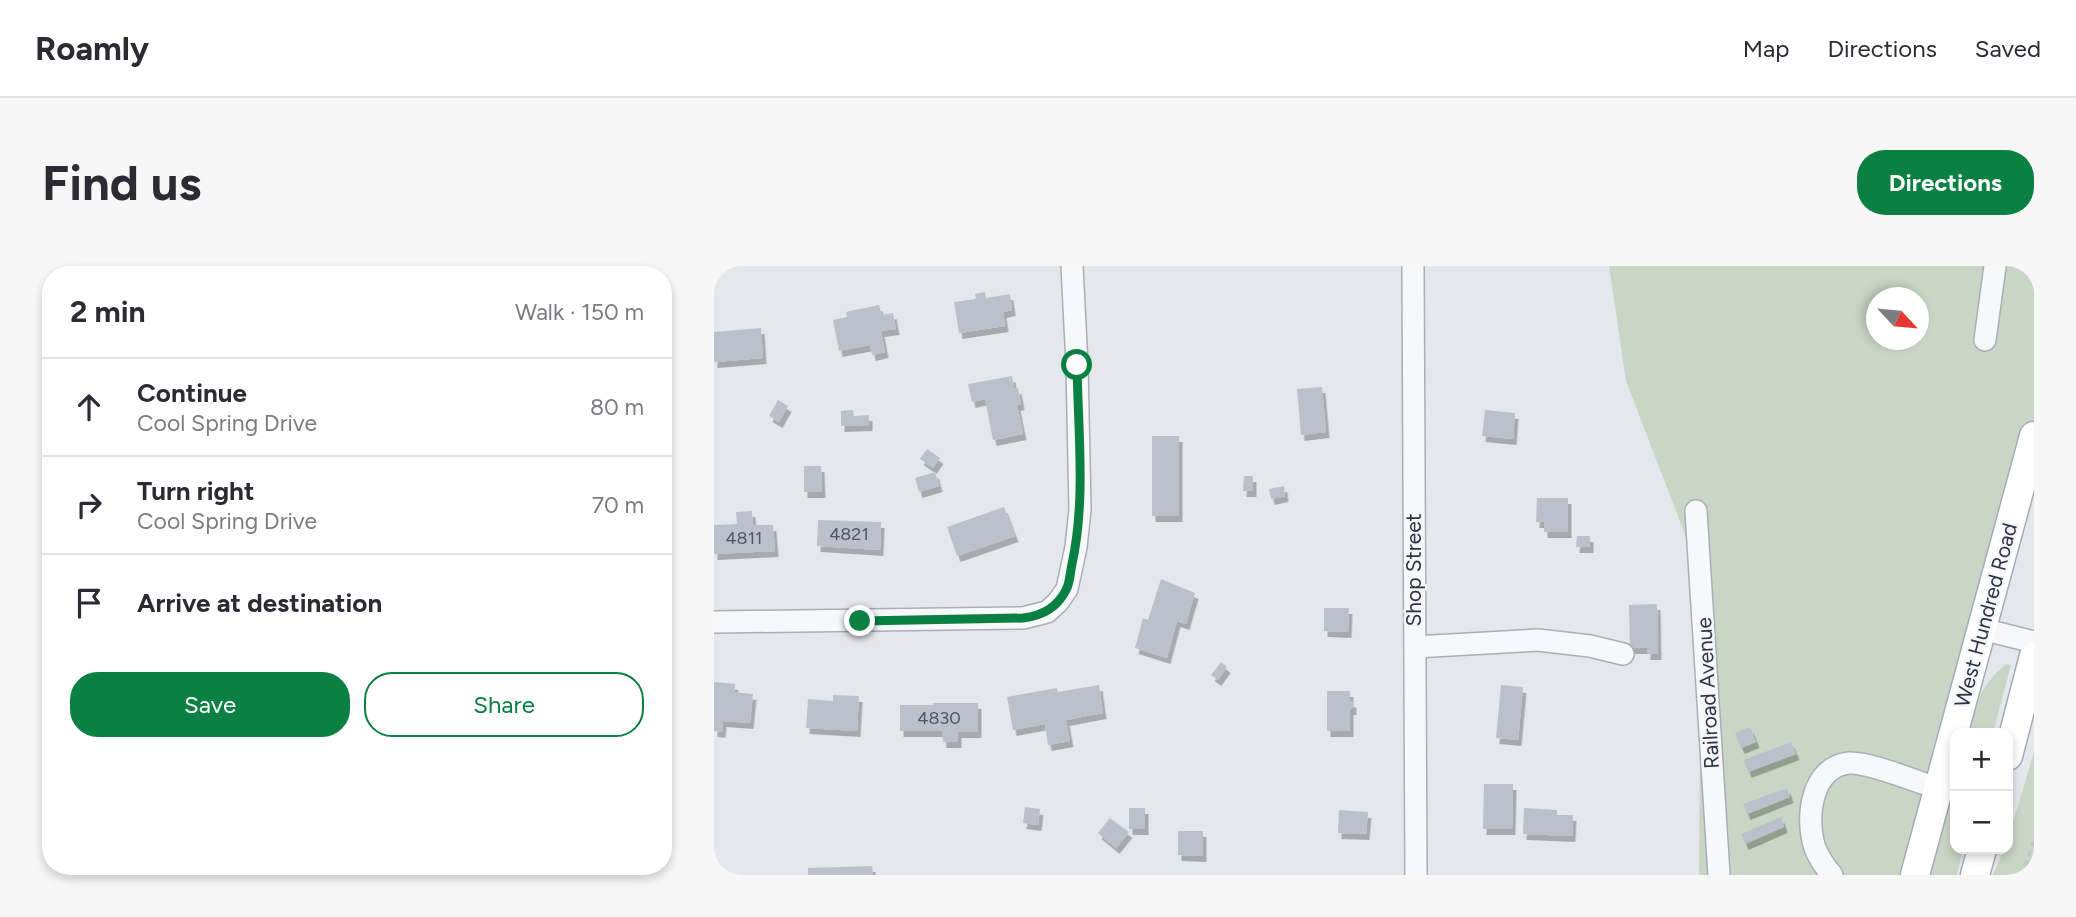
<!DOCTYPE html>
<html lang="en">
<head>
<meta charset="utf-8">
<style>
  :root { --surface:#fff; --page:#f7f7f7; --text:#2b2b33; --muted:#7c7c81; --line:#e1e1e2; --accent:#0b8043 }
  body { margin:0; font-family:Figtree,sans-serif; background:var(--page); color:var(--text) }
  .controls { position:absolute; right:21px; bottom:21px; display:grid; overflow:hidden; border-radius:14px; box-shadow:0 4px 10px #0003 }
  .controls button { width:63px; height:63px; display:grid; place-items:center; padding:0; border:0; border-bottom:2px solid var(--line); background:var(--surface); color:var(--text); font:35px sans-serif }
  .compass { position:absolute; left:1152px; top:21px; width:63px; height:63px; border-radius:50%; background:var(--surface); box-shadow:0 4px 10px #0003; rotate:116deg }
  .stop { position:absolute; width:21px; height:21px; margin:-16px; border:5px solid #0b8043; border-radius:50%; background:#fff }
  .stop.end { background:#0b8043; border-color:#fff; box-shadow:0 2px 7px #0008 }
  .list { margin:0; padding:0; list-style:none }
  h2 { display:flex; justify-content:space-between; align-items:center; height:91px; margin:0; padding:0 28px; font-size:30px }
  h2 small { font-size:23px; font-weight:400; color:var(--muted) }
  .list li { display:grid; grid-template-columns:46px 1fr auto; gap:21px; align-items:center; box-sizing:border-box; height:98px; padding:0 28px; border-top:2px solid var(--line) }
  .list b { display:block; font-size:26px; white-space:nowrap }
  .list p { margin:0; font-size:23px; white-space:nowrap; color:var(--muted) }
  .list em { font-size:23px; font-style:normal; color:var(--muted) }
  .actions { display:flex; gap:14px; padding:21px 28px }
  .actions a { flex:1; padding:16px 0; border:2px solid var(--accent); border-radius:28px; text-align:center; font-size:24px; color:var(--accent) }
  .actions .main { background:var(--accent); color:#fff }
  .icon { flex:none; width:38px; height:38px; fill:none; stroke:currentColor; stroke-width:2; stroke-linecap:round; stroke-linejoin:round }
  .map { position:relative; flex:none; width:1320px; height:609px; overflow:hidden; border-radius:28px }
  header { display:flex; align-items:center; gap:42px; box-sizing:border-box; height:98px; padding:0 35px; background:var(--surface); border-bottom:2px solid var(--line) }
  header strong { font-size:33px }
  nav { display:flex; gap:38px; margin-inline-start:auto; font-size:24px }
  .intro { display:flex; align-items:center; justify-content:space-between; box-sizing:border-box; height:168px; padding:0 42px }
  h1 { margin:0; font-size:49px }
  .button { padding:18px 32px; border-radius:28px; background:var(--accent); color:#fff; font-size:24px; font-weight:700 }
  main { display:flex; gap:42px; padding:0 42px }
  aside { flex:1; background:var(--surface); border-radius:28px; box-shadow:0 4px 10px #0003 }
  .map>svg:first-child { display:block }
</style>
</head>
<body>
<header>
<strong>Roamly</strong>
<nav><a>Map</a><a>Directions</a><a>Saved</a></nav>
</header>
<div class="intro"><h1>Find us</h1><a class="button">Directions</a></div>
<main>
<aside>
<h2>2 min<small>Walk · 150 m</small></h2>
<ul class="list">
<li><svg class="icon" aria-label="ahead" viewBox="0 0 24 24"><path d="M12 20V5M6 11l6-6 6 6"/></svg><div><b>Continue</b><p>Cool Spring Drive</p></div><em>80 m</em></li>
<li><svg class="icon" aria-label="right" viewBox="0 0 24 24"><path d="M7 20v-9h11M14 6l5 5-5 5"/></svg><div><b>Turn right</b><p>Cool Spring Drive</p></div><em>70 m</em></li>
<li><svg class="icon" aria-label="arrive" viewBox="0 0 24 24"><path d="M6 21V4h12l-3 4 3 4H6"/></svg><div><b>Arrive at destination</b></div></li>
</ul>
<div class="actions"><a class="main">Save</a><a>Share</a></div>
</aside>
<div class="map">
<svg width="1320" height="609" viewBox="0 0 1320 609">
  <defs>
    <filter id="shadow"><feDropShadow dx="3.5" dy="6" stdDeviation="0" flood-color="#0004"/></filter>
  </defs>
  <rect width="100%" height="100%" fill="#e4e7ec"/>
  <g fill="#c9d6c5" fill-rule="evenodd">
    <path d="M 895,0 L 1320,0 L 1320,152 L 1235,460 L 1190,609 L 985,609 L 987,310 L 912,115 ZM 1162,32 L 1204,32 L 1204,74 L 1162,74 Z"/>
    <path d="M 1292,398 L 1297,399 L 1279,467 L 1255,467 C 1264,433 1265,422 1292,398 Z"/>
    <path d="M 1320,486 L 1320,609 L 1279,609 L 1290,583 L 1294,583 L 1294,573 Z"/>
    <path d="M 1241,516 L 1241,583 L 1249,583 L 1243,609 L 1216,609 Z"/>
  </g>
  <g fill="#bbc0ca" filter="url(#shadow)">
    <path d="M 271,26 L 272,32 L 296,28 L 298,44 L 289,46 L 291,60 L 245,67 L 240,36 L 262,33 L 261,28 Z"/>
    <path d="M 165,39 L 168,49 L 179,47 L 182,63 L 167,65 L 171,86 L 158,89 L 156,79 L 125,85 L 119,54 L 133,51 L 132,46 Z"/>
    <path d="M 47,62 L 49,92 L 0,96 L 0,66 Z"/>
    <path d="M 298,110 L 300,123 L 304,122 L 307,138 L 303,139 L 309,168 L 279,174 L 271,133 L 258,136 L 254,118 Z"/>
    <path d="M 608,121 L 612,166 L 587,169 L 583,123 Z"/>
    <path d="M 64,134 L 74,140 L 65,156 L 55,150 Z"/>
    <path d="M 139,144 L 140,150 L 155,149 L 155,159 L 127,160 L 127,145 Z"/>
    <path d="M 771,144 L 801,147 L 799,173 L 768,170 Z"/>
    <rect x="438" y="170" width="27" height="80"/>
    <path d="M 213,183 L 226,192 L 219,202 L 206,193 Z"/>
    <path d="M 90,200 L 107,200 L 108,226 L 90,226 Z"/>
    <path d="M 221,206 L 225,220 L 205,226 L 201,212 Z"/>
    <path d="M 530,210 L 539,210 L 539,225 L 529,225 Z"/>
    <path d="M 570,220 L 571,230 L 557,233 L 555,223 Z"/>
    <path d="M 823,232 L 854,232 L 854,266 L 830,266 L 830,256 L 822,256 Z"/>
    <path d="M 290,241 L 301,270 L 243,290 L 233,261 Z"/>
    <path d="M 38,245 L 39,259 L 59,259 L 61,285 L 0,288 L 0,259 L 23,258 L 22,246 Z"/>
    <path d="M 104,254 L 167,256 L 166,284 L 103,280 Z"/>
    <path d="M 863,270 L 876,270 L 876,281 L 862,281 Z"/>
    <path d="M 447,313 L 481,327 L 472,358 L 463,355 L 453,392 L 421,382 L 429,352 L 434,354 Z"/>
    <path d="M 943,338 L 944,388 L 933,388 L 933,382 L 916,382 L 915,339 Z"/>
    <path d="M 610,342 L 635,342 L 634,366 L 610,365 Z"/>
    <path d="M 507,396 L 513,401 L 504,414 L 497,409 Z"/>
    <path d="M 0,416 L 21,418 L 20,426 L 39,428 L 36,457 L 9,455 L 8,466 L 0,465 Z"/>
    <path d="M 385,419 L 389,447 L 352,454 L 356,475 L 334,479 L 331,458 L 299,464 L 293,431 L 343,422 L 344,426 Z"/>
    <path d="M 787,419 L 809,421 L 804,474 L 782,472 Z"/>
    <path d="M 613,425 L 636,425 L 636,435 L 639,436 L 639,443 L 636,443 L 636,465 L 613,465 Z"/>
    <path d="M 119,429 L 145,430 L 143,465 L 92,462 L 94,433 L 119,435 Z"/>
    <path d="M 219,437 L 264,437 L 264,466 L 244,466 L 244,476 L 229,476 L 228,465 L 186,465 L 186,439 L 219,439 Z"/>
    <path d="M 1036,461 L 1042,476 L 1027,482 L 1021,467 Z"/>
    <path d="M 1077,476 L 1082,488 L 1034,506 L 1030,494 Z"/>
    <path d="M 770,518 L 799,518 L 798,563 L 769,563 Z"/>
    <path d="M 1073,522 L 1076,531 L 1033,548 L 1029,538 Z"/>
    <path d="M 311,541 L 326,543 L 324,559 L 309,557 Z"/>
    <rect x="415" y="542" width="16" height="21"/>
    <path d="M 810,542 L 843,544 L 843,549 L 859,549 L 858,570 L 809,568 Z"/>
    <path d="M 625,544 L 654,546 L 652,568 L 624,567 Z"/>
    <path d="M 1067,551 L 1070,561 L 1031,578 L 1027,568 Z"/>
    <path d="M 396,552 L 415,566 L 402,582 L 384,567 Z"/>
    <path d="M 464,565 L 489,565 L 489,590 L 464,589 Z"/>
    <path d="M 158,600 L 159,609 L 94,609 L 94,602 Z"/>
  </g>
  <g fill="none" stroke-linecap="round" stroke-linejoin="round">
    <defs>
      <g id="minor">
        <path d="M 699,0 L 702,609"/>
        <path d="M 1271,74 L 1281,0"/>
        <path d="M 982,245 L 1005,609"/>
        <path d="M 0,356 L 309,352 L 333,346 L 344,336 L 353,323 L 362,281 L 366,244 L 363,99 L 358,0"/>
        <path d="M 1268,363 L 1320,376"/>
        <path d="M 701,381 L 824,374 L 876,380 L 909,388"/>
        <path d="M 1118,609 C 1111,601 1105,592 1101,582 C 1091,552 1097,501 1135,497 C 1156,496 1203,516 1225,523"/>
      </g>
      <g id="major">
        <path d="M 1294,490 L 1320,390"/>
        <path d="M 1201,609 L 1320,170"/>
        <path d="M 1261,609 L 1268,583"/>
      </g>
    </defs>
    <use href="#minor" stroke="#a9aeb7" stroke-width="24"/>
    <use href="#major" stroke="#a3abb8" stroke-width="31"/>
    <path stroke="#c2c5cb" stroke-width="3.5" stroke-dasharray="5 5" stroke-linecap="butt" d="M 1308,609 L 1320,574"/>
    <use href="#minor" stroke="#f7f8fa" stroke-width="21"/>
    <use href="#major" stroke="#fff" stroke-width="28"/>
  </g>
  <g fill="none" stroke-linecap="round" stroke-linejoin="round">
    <path stroke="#0b8043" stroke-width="9" d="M 146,355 L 309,352 C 327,350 343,342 352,324 C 356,317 356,307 358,298 C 372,234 364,165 363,99"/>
  </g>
  <g text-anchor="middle" stroke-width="5" stroke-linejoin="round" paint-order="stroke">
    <g font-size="18" fill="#4f5766">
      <text x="135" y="274">4821</text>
      <text x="30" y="278">4811</text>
      <text x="225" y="458">4830</text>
    </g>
    <g font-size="21" fill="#2b3445" stroke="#f4f6f9">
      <text transform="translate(700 304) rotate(-90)" y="7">Shop Street</text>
      <text transform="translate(1272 349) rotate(-75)" y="7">West Hundred Road</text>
      <text transform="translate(994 427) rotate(-93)" y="7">Railroad Avenue</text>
    </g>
  </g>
</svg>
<div class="controls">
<button>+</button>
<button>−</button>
</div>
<svg class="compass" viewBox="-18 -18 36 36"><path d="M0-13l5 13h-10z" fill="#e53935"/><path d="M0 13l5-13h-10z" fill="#7c7c81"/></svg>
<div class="stop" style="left:363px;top:99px"></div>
<div class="stop end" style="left:146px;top:355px"></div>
</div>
</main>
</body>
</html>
